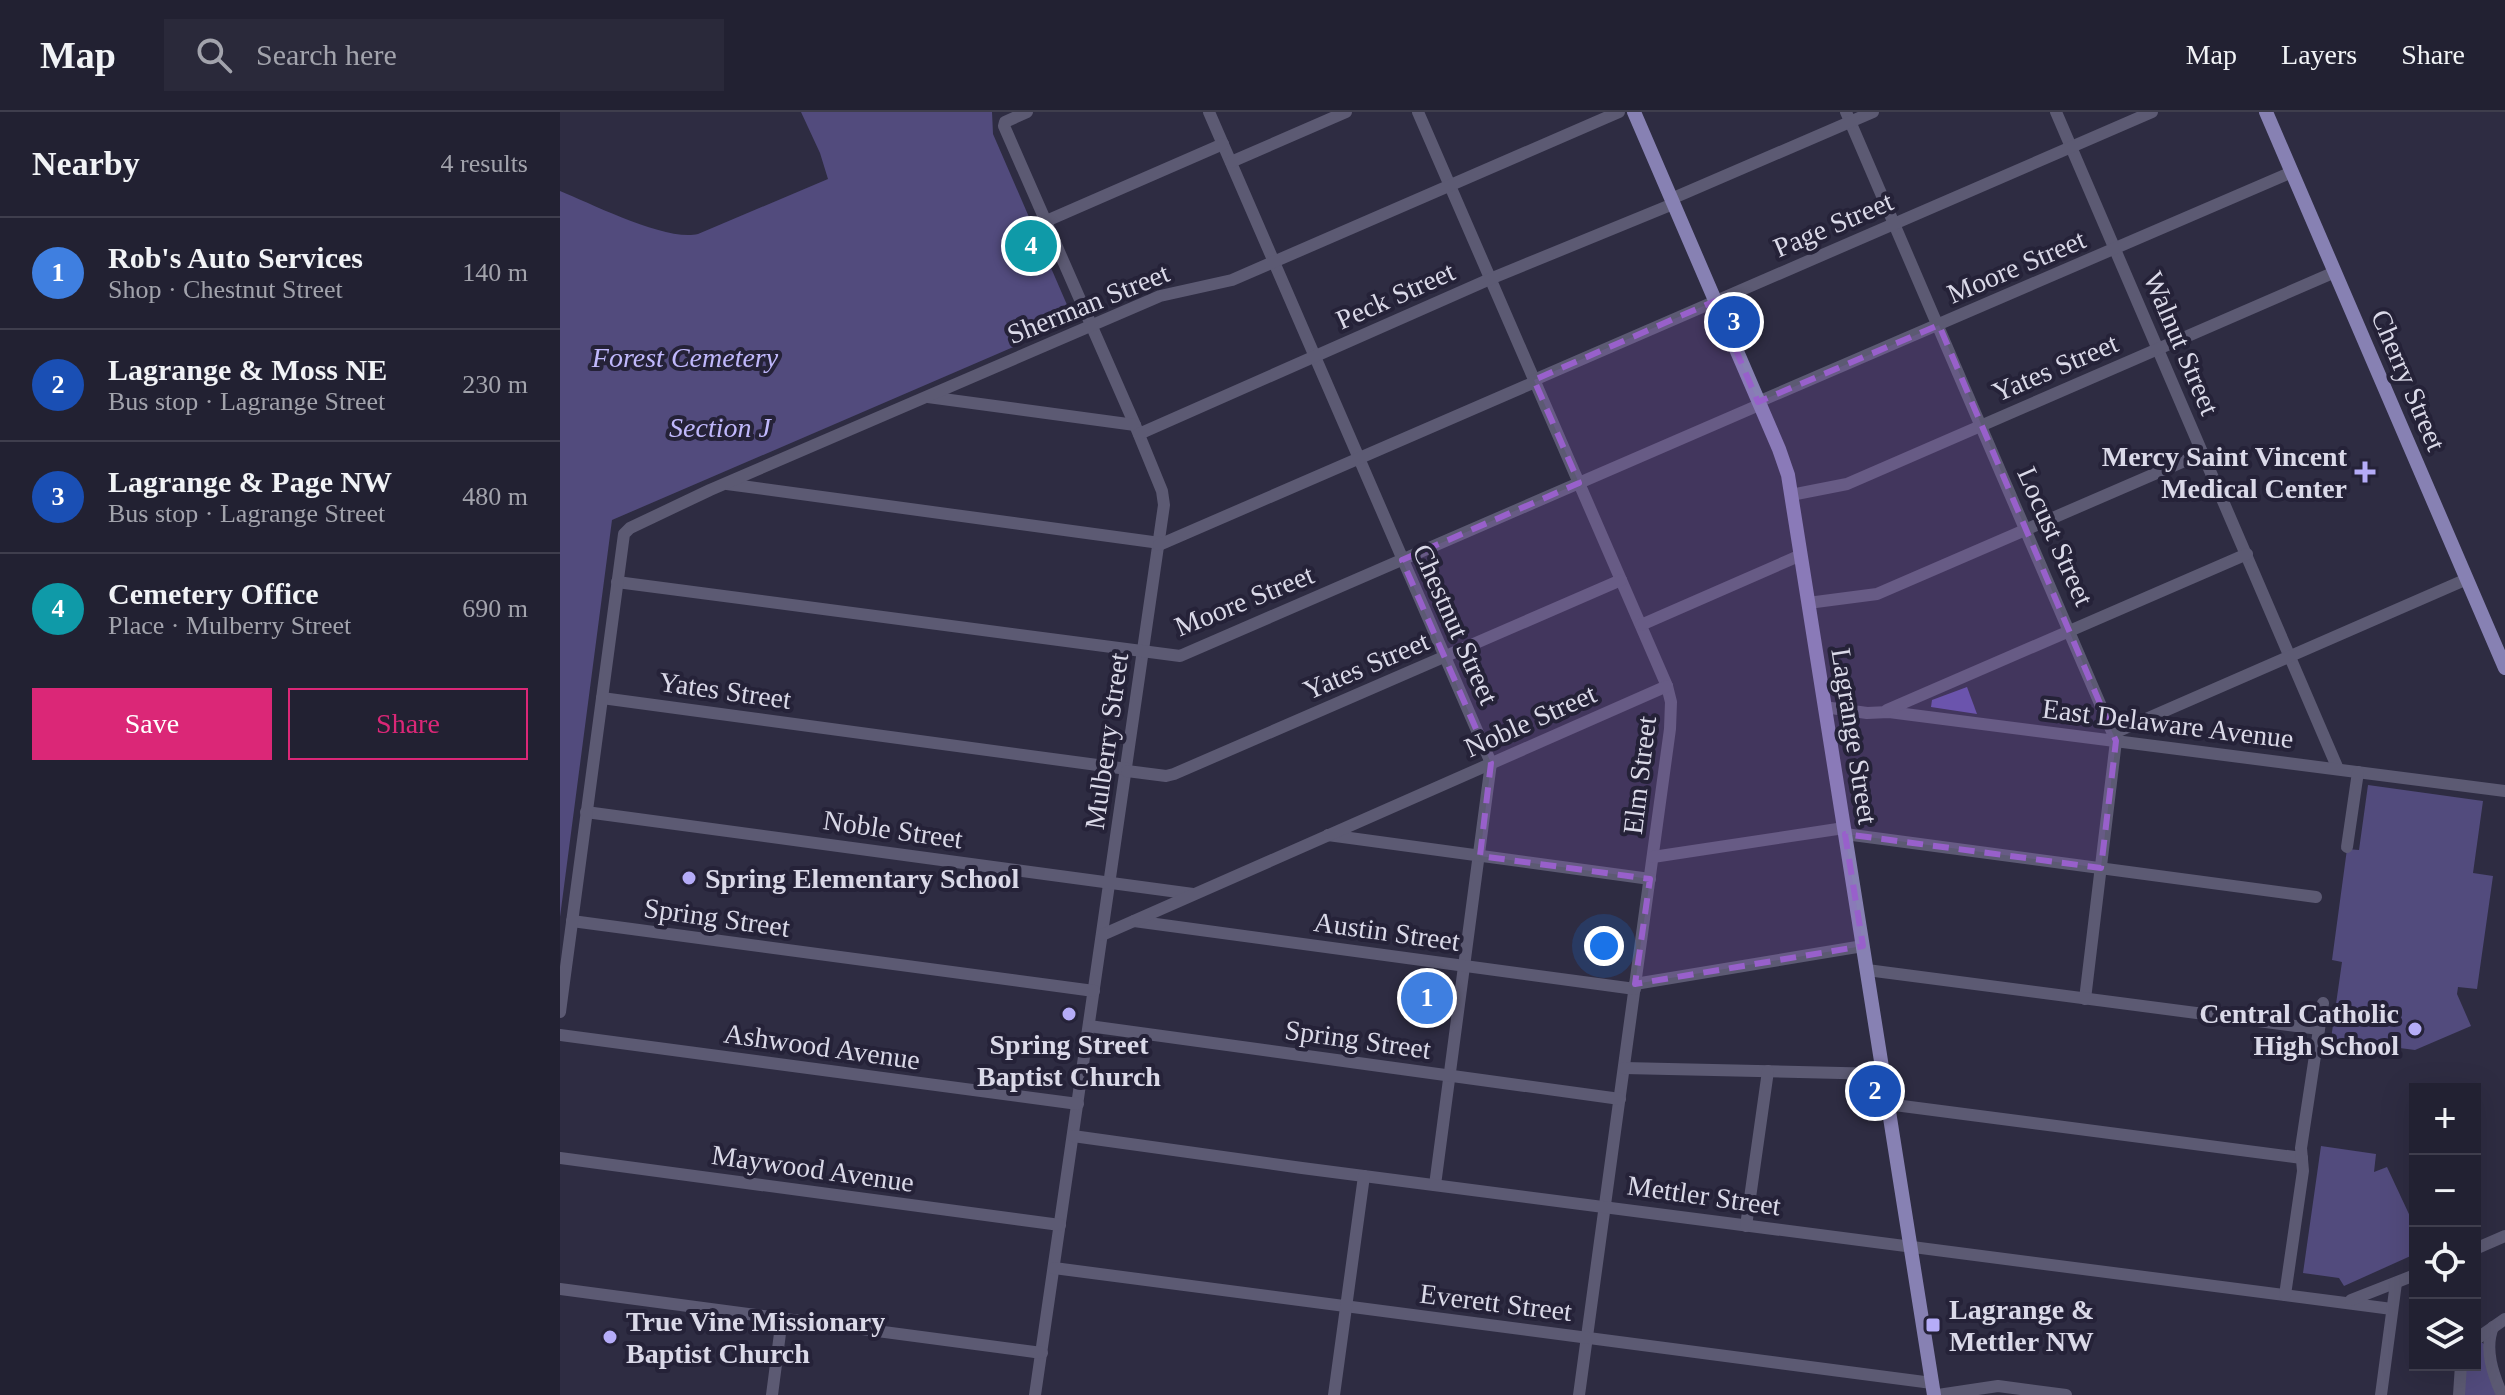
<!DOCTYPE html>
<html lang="en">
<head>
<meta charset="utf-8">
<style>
  :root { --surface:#222132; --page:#2a293a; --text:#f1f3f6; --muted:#a2a3ac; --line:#3f3e4d; --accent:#db2777 }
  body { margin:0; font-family:"Times New Roman",serif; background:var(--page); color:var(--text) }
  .controls { position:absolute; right:24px; bottom:24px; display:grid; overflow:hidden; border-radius:0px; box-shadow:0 8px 32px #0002 }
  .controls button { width:72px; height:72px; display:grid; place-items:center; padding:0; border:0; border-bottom:2px solid var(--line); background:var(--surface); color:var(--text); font:40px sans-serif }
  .you { position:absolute; left:1044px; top:834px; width:28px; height:28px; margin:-20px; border:6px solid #fff; border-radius:50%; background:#1a73e8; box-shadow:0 0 0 12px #1a73e833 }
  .badge { display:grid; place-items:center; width:52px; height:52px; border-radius:50%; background:var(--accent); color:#fff; font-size:26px; font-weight:700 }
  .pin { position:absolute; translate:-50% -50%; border:4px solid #fff; box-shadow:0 2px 8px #0006 }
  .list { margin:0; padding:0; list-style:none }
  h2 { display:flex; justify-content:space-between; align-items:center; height:104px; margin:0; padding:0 32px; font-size:34px }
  h2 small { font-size:26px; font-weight:400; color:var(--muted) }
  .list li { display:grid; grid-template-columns:52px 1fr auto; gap:24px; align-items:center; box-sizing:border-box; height:112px; padding:0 32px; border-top:2px solid var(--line) }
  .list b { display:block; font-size:30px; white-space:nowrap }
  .list p { margin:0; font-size:26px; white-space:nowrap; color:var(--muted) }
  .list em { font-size:26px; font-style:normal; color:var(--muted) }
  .actions { display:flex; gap:16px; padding:24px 32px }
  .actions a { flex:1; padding:18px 0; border:2px solid var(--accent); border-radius:0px; text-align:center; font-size:28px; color:var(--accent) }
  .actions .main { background:var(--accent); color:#fff }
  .icon { flex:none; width:44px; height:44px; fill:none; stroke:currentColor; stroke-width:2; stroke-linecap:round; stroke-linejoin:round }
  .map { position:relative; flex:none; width:1945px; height:1283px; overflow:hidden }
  header { display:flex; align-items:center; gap:48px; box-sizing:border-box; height:112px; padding:0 40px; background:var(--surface); border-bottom:2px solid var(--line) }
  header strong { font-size:38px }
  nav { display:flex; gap:44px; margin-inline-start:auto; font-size:28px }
  .search { width:560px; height:72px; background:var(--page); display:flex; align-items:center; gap:20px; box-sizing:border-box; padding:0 28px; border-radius:0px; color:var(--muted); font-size:30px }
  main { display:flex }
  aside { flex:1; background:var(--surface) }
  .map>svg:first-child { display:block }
</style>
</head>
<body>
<header>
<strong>Map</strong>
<div class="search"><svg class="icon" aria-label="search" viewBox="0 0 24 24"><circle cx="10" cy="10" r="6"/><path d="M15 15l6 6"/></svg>Search here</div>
<nav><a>Map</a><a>Layers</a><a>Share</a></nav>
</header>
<main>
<aside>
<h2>Nearby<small>4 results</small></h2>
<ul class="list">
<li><span class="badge" style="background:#3f7fe0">1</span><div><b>Rob's Auto Services</b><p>Shop · Chestnut Street</p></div><em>140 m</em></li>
<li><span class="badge" style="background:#1a4fb4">2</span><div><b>Lagrange &amp; Moss NE</b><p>Bus stop · Lagrange Street</p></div><em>230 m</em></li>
<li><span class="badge" style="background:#1a4fb4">3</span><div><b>Lagrange &amp; Page NW</b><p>Bus stop · Lagrange Street</p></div><em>480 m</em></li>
<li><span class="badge" style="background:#0f9aa8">4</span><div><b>Cemetery Office</b><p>Place · Mulberry Street</p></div><em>690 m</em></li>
</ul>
<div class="actions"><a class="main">Save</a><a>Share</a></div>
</aside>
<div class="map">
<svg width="1945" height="1283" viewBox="0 0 1945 1283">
  <rect width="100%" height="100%" fill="#2e2c42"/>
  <g fill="#524b7d">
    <path d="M 241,0 L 432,0 L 433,22 L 514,209 L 52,408 L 0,805 L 0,79 C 32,92 107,130 138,122 L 268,67 L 260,41 Z"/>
    <path d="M 1808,673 L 1923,689 L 1913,761 L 1933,764 L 1917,877 L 1898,875 L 1897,882 L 1911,914 L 1855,938 L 1771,927 L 1782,850 L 1772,848 L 1787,737 L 1799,738 Z"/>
    <path d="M 1761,1034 L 1816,1042 L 1814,1060 L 1827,1055 L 1855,1115 L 1855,1142 L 1784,1174 L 1779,1166 L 1743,1161 Z"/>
    <path d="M 1921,1230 L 1924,1232 L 1938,1283 L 1902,1283 L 1905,1253 L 1915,1253 L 1915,1233 Z"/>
  </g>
  <path fill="#6152a5" d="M 1407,575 L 1417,602 L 1371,595 L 1372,588 Z"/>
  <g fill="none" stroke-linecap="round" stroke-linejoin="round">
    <g stroke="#5c5a73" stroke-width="12">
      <path d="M 467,0 L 445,10 L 444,14 L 575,313 L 602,379 L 604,393 L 475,1283"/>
      <path d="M 649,0 L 931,651 L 875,1073"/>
      <path d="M 858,0 L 1107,574 L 1111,590 L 1110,617 L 1019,1283"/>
      <path d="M 1286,0 L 1556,629 L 1525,887"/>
      <path d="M 1496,0 L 1778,657"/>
      <path d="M 671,50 L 786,0"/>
      <path d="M 1111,87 L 1313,0"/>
      <path d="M 484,110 L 663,32"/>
      <path d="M 974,268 L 1592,0"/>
      <path d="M 368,285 L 575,313"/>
      <path d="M 1198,290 L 1732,60"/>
      <path d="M 579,322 L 930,167 L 1113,92"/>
      <path d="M 167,372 L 600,431"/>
      <path d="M 1231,383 L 1287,372 L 1775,160"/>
      <path d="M 599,433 L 975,270"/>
      <path d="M 57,470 L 620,544 L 1199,293"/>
      <path d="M 1248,491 L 1317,482 L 1643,341"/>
      <path d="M 1081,513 L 1241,443"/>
      <path d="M 42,586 L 567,657"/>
      <path d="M 1264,595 L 1307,601 L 1329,600 L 1945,679"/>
      <path d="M 1327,598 L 1687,442"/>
      <path d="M 1554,621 L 1907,467"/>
      <path d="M 567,659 L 606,664 L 614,662 L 1061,468"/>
      <path d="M 26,700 L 633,782"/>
      <path d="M 1285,722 L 1756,785"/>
      <path d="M 768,723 L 1090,767"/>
      <path d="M 1787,735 L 1798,660"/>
      <path d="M 1093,745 L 1284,716"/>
      <path d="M 12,809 L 534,879"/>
      <path d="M 574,809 L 1075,877"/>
      <path d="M 542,823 L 1107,574"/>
      <path d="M 1307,858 L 1759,917"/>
      <path d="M 1075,872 L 1303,834"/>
      <path d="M 0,900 L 64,422 L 70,416 L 150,378 L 600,184 L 672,168 L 1059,0"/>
      <path d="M 529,914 L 1060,987"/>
      <path d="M 0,923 L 518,992"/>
      <path d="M 1064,956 L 1323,962"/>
      <path d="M 1327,992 L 1742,1046"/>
      <path d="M 513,1024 L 742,1056 L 1832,1197"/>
      <path d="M 0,1046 L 500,1113"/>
      <path d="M 1186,1114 L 1208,959"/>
      <path d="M 1915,1137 L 1945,1124"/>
      <path d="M 494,1156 L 1372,1271"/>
      <path d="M 0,1177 L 482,1241"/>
      <path d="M 1725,1183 L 1743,1059 L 1741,1036 L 1763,891"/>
      <path d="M 1791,1188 L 1855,1163"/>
      <path d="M 1933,1215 C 1924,1237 1933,1262 1942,1283"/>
      <path d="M 1915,1228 L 1945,1207"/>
      <path d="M 212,1283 L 222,1206"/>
      <path d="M 774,1283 L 804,1064"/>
      <path d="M 1378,1283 L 1438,1274 L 1506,1283"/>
      <path d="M 1821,1283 L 1836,1171"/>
      <path d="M 1899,1283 L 1901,1253"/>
    </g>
    <g stroke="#8781b3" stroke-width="14">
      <path d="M 1074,0 L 1219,337 L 1228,363 L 1374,1283"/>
      <path d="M 1706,0 L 1945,556"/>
    </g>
  </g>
  <path fill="#9860cb" fill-opacity="0.2" stroke="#9860cb" stroke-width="6" stroke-dasharray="16 10" stroke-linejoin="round" d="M 1155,189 L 1198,290 L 1379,213 L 1556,629 L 1541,756 L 1285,722 L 1303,834 L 1075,872 L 1090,767 L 920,744 L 931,651 L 842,448 L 1019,371 L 974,268 Z"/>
  <g fill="#b5acf8" stroke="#252238" stroke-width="3">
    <path d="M1801 348h8v8h8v8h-8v8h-8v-8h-8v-8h8z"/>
    <circle cx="129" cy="766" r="8"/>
    <circle cx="509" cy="902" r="8"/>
    <circle cx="1855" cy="917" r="8"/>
    <rect x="1365" y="1205" width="16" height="16" rx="4"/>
    <circle cx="50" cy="1225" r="8"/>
  </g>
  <g text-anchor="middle" stroke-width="8" stroke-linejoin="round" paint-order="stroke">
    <g font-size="28" fill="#dad9e8" stroke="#252238">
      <text transform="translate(1273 112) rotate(-23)" y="10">Page Street</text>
      <text transform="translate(1456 154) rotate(-23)" y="10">Moore Street</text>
      <text transform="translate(835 183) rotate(-24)" y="10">Peck Street</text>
      <text transform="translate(528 191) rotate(-22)" y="10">Sherman Street</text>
      <text transform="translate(1622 231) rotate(67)" y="10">Walnut Street</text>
      <text transform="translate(1495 255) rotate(-23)" y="10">Yates Street</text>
      <text transform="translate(1849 268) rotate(67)" y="10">Cherry Street</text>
      <text transform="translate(1496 424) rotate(66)" y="10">Locust Street</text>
      <text transform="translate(684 488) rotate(-22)" y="10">Moore Street</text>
      <text transform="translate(896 512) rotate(66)" y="10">Chestnut Street</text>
      <text transform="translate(806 553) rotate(-23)" y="10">Yates Street</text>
      <text transform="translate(165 578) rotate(8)" y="10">Yates Street</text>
      <text transform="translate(970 608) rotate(-24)" y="10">Noble Street</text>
      <text transform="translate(1608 611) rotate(7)" y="10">East Delaware Avenue</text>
      <text transform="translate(1295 624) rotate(81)" y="10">Lagrange Street</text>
      <text transform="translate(546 629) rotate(-82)" y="10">Mulberry Street</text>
      <text transform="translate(1079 663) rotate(-83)" y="10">Elm Street</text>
      <text transform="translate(333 717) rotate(8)" y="10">Noble Street</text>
      <text transform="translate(157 805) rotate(8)" y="10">Spring Street</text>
      <text transform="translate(827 819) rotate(8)" y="10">Austin Street</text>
      <text transform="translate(798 927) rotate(8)" y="10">Spring Street</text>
      <text transform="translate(262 934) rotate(8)" y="10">Ashwood Avenue</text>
      <text transform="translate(253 1056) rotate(8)" y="10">Maywood Avenue</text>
      <text transform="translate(1144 1083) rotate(8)" y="10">Mettler Street</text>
      <text transform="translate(936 1190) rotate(7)" y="10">Everett Street</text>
    </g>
    <g font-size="28" font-style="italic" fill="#c0b8fc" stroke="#252238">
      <text x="125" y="255">Forest Cemetery</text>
      <text x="160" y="325">Section J</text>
    </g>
    <g font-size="28" font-weight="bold" fill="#dad9e8" stroke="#252238" text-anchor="start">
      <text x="1787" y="354" text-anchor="end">Mercy Saint Vincent<tspan x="1787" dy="32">Medical Center</tspan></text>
      <text x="145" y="776">Spring Elementary School</text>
      <text x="1839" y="911" text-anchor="end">Central Catholic<tspan x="1839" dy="32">High School</tspan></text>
      <text x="509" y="942" text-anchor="middle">Spring Street<tspan x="509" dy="32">Baptist Church</tspan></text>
      <text x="1389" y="1207">Lagrange &amp;<tspan x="1389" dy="32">Mettler NW</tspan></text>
      <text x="66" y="1219">True Vine Missionary<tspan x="66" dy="32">Baptist Church</tspan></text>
    </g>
  </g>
</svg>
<div class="controls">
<button>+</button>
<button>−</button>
<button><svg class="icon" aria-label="locate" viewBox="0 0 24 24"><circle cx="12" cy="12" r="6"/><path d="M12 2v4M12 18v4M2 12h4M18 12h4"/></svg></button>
<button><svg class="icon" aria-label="layers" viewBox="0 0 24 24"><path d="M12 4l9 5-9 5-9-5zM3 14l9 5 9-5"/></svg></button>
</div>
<div class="you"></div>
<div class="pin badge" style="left:867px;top:886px;background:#3f7fe0">1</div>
<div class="pin badge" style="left:1315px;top:979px;background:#1a4fb4">2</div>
<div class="pin badge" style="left:1174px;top:210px;background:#1a4fb4">3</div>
<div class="pin badge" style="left:471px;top:134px;background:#0f9aa8">4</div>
</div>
</main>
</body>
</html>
